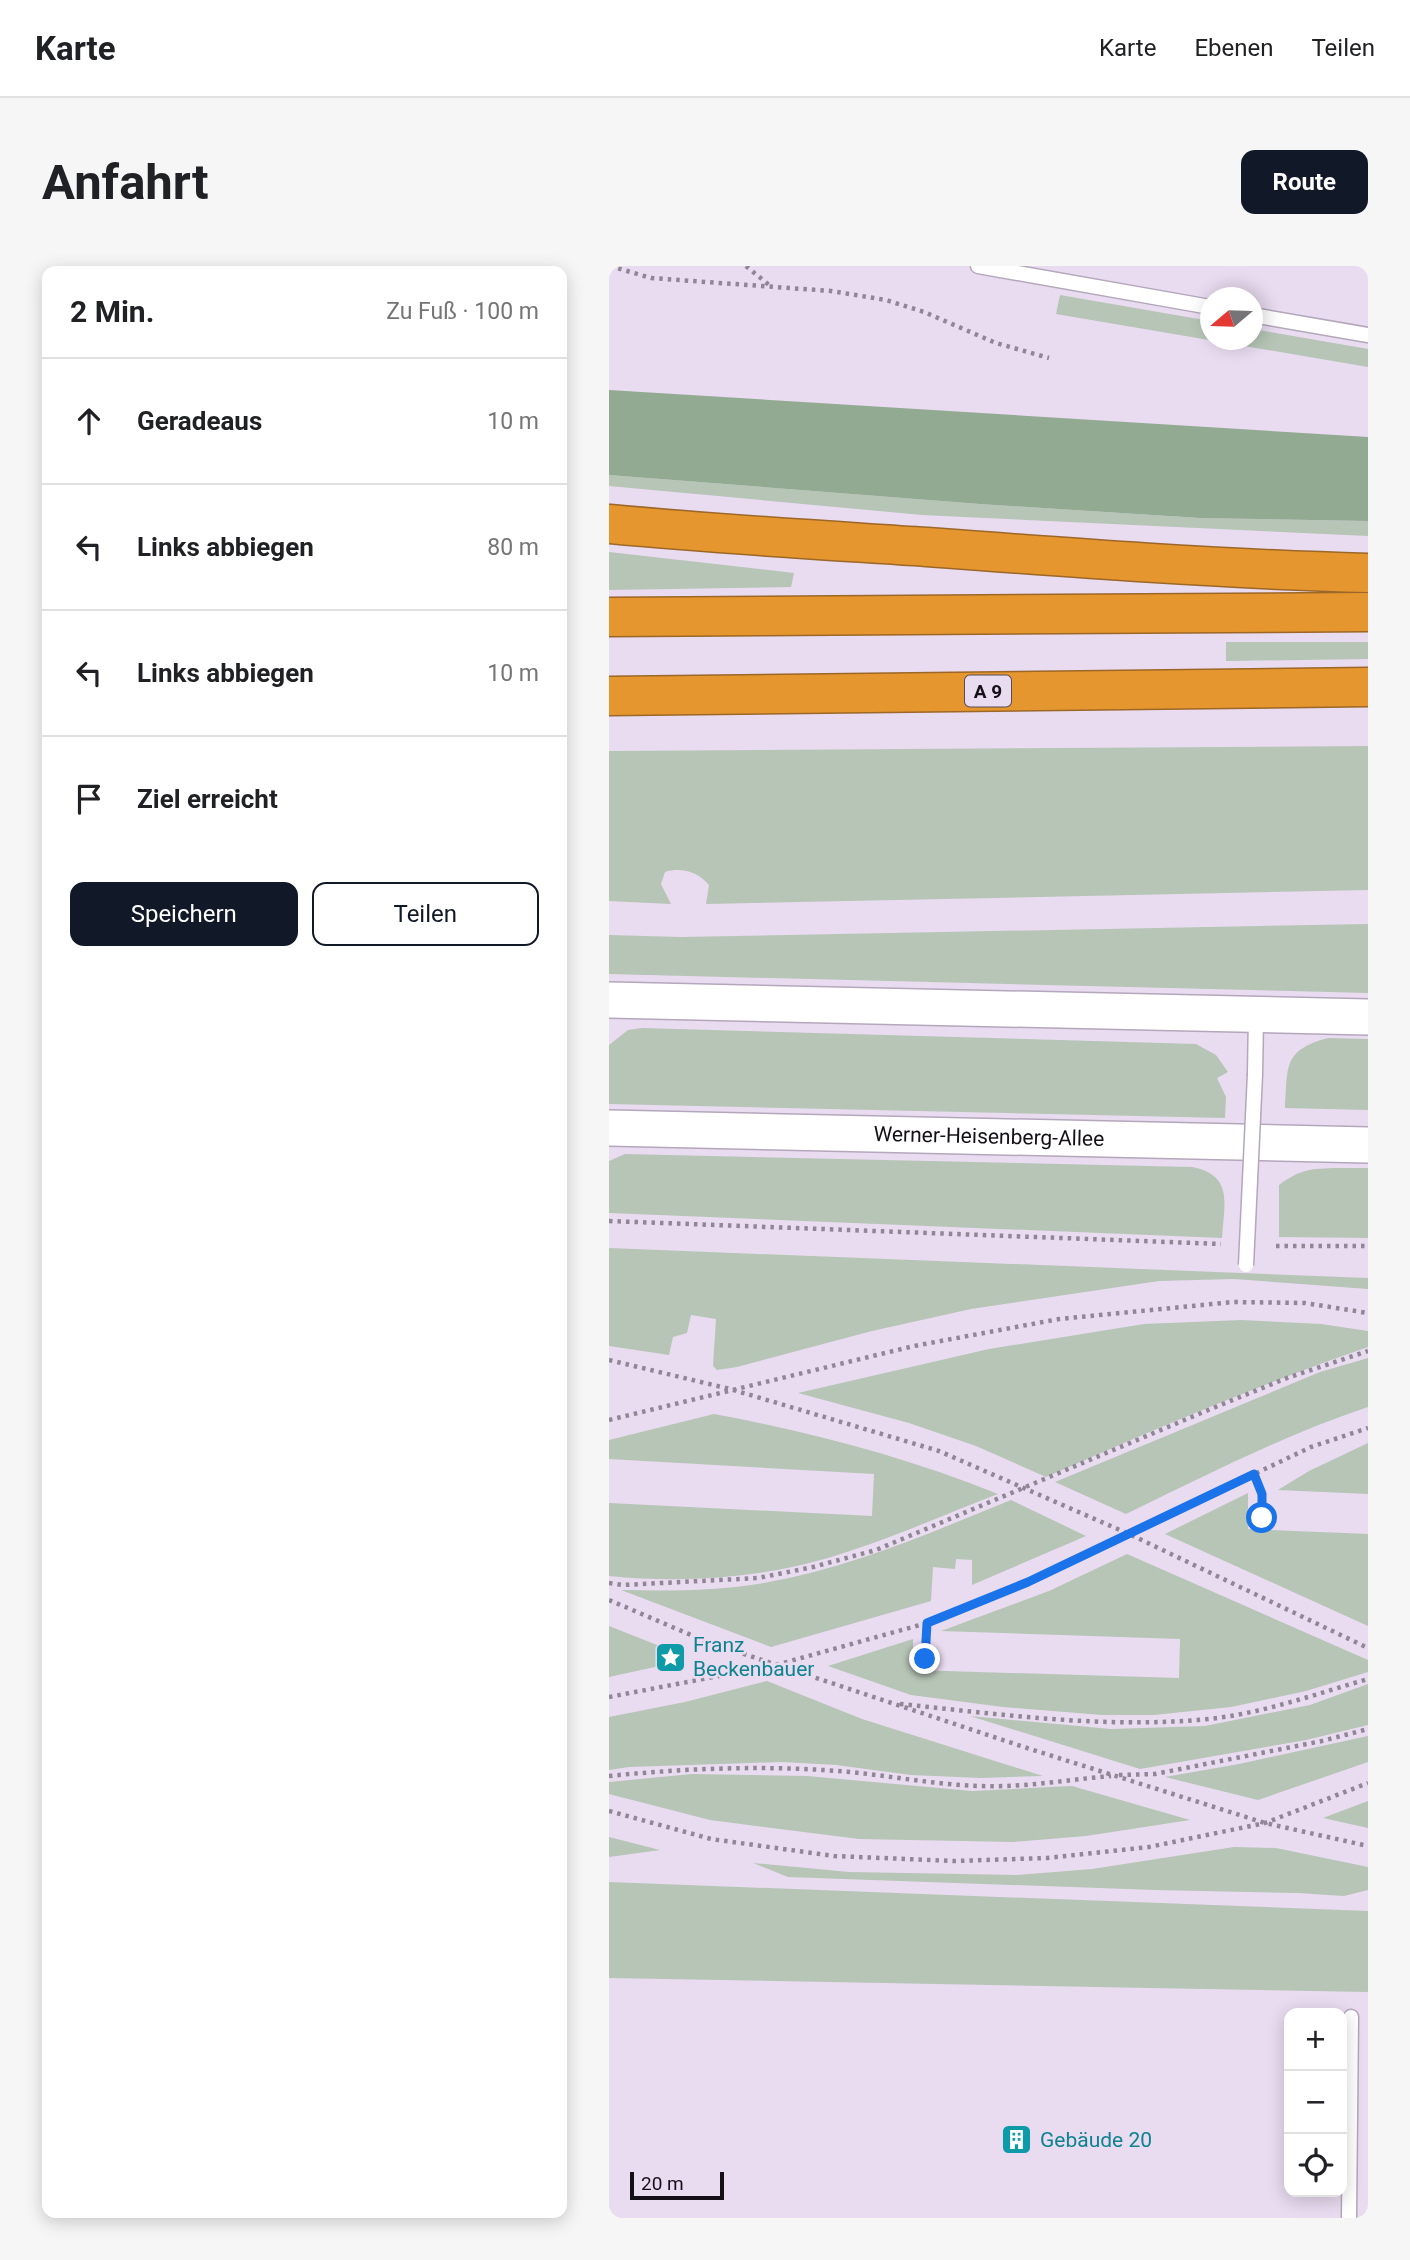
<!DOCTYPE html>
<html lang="de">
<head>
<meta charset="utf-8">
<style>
  :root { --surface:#fff; --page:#f6f6f6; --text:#202124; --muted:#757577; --line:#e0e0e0; --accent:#111827 }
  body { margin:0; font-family:Roboto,sans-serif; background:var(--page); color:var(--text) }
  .controls { position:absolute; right:21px; bottom:21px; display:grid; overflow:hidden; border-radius:14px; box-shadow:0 4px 18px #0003 }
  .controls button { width:63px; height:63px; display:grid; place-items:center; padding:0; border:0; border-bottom:2px solid var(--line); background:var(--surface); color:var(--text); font:35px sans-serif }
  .compass { position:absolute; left:591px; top:21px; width:63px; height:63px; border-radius:50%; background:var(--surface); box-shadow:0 4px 18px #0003; rotate:251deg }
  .scale { position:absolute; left:21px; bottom:18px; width:94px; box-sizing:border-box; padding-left:7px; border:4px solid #151018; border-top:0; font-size:19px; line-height:24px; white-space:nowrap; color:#151018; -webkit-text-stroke:5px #e9dbf0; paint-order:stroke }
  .stop { position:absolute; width:21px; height:21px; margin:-16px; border:5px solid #1a73e8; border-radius:50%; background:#fff }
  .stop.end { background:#1a73e8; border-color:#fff; box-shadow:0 2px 7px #0008 }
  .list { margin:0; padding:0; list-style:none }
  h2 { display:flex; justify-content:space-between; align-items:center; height:91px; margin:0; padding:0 28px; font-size:30px }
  h2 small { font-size:23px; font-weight:400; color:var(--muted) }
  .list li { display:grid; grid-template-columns:46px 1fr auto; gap:21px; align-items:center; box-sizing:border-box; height:126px; padding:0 28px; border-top:2px solid var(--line) }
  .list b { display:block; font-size:26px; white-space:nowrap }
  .list em { font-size:23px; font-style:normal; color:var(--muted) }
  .actions { display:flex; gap:14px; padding:21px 28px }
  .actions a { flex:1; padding:16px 0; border:2px solid var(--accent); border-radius:14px; text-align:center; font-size:24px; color:var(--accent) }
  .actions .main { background:var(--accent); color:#fff }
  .icon { flex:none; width:38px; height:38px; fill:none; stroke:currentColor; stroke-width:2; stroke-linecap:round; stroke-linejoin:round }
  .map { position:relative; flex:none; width:759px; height:1952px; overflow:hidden; border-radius:14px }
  header { display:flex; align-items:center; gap:42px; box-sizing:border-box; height:98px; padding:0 35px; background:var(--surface); border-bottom:2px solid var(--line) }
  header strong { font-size:33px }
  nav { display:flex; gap:38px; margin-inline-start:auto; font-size:24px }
  .intro { display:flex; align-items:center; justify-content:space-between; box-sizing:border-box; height:168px; padding:0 42px }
  h1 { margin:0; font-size:49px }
  .button { padding:18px 32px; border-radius:14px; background:var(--accent); color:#fff; font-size:24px; font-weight:700 }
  main { display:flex; gap:42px; padding:0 42px }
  aside { flex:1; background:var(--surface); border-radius:14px; box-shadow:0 4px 18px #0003 }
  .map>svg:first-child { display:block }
</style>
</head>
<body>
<header>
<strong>Karte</strong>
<nav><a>Karte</a><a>Ebenen</a><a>Teilen</a></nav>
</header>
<div class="intro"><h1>Anfahrt</h1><a class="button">Route</a></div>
<main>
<aside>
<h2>2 Min.<small>Zu Fuß · 100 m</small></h2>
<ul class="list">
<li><svg class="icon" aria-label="ahead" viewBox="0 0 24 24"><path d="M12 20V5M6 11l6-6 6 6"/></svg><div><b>Geradeaus</b></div><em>10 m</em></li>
<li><svg class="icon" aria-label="left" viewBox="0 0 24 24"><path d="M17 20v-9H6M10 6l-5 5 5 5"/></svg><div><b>Links abbiegen</b></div><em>80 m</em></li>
<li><svg class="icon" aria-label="left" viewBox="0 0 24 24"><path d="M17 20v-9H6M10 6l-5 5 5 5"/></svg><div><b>Links abbiegen</b></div><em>10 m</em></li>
<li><svg class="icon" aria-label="arrive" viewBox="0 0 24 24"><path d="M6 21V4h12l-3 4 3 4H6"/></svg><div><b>Ziel erreicht</b></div></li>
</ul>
<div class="actions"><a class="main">Speichern</a><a>Teilen</a></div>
</aside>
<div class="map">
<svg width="759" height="1952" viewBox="0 0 759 1952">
  <rect width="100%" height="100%" fill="#e9dbf0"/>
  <g fill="#b6c5b6">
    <path d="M 451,29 L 601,55 L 601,74 L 643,74 L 644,63 L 759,83 L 759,101 L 447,48 Z"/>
    <path d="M 0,209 L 371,238 L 591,252 L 759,255 L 759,270 L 313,249 L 0,220 Z"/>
    <path d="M 0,286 L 185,307 L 182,321 L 0,324 Z"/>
    <path d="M 617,376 L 759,376 L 759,393 L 617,395 Z"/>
    <path d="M 759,480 L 759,624 L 97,638 L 100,619 C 89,606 73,601 56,606 L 52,618 L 62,638 L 0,635 L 0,485 Z"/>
    <path d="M 759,658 L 759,727 L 0,708 L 0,669 L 72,671 Z"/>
    <path d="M 33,762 L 587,778 L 607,789 L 619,806 L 608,812 L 617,831 L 616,852 L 0,838 L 0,779 L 19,764 Z"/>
    <path d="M 719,772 L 759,773 L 759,844 L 676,842 C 679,802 673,784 719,772 Z"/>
    <path d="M 16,888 L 583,901 C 625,909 615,938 613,972 L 0,947 L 0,895 Z"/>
    <path d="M 724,902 L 759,902 L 759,972 L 670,971 L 670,919 C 690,904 700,903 724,902 Z"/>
    <path d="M 0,982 L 759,1012 L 759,1023 L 625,1013 L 550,1015 L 362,1043 L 263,1065 L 128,1101 L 108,1104 L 104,1100 L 107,1053 L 82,1049 L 78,1067 L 64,1071 L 60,1089 L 0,1080 Z"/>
    <path d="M 632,1054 L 712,1058 L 759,1065 L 759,1081 C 649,1119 543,1164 437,1211 L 367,1180 L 300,1157 L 189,1127 L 380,1083 L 535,1058 Z"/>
    <path d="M 759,1092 L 759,1141 C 675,1169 596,1210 517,1248 L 446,1216 L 711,1106 Z"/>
    <path d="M 105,1148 C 203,1166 297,1191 389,1228 C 329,1251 270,1278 208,1295 C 141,1313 69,1317 0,1310 L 0,1237 L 263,1250 L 265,1208 L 0,1193 L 0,1174 Z"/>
    <path d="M 759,1177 L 759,1228 L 669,1224 L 700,1205 Z"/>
    <path d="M 639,1227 L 639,1263 L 759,1268 L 759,1360 L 556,1268 Z"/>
    <path d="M 402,1234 L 477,1270 L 363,1319 L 363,1294 L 347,1293 L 346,1303 L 324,1301 L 322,1335 L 162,1381 L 12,1324 C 61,1325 112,1325 160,1316 C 244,1301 323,1266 402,1234 Z"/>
    <path d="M 518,1288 L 759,1394 L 759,1406 L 697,1425 L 622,1441 L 545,1449 L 493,1449 L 394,1441 L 302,1429 L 219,1400 L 304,1373 L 304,1404 L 570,1412 L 571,1373 L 332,1365 L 440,1325 Z"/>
    <path d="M 0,1360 L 58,1383 L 55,1399 L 0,1411 Z"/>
    <path d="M 158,1415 L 253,1453 L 434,1510 L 372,1512 L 302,1509 L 227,1499 L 173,1496 L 20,1501 L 0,1504 L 0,1451 L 76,1436 Z"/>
    <path d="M 759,1418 L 759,1459 L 697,1474 L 531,1503 L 361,1450 L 502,1463 L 596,1460 L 701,1439 Z"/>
    <path d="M 759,1470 L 759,1496 L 649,1534 L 556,1511 L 630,1498 Z"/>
    <path d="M 83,1508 L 198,1510 L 363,1525 L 463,1520 L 581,1554 L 477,1570 L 404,1576 L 250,1573 L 101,1554 L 0,1528 L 0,1516 Z"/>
    <path d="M 759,1535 L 759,1562 L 714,1552 Z"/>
    <path d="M 0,1571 L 51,1584 L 0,1591 Z"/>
    <path d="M 625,1581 L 667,1582 L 759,1601 L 759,1624 L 735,1630 L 689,1627 L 546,1624 L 179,1611 L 144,1597 L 240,1606 L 408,1609 L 483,1603 Z"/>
    <path d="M 0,1616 L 759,1645 L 759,1726 L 0,1712 Z"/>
  </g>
  <path fill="#92a992" d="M 0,124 L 759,171 L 759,255 L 591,252 L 371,238 L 0,209 Z"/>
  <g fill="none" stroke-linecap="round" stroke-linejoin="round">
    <defs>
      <g id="service">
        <path d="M 369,0 L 601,41"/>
        <path d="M 643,49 L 759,69"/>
        <path d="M 646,808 L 647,750"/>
        <path d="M 740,1952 L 742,1751"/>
      </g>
      <g id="tertiary">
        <path d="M 0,734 L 759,751"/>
        <path id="s1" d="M 0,862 L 759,879"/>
      </g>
      <g id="motorway">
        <path d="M 0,258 C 106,268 212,274 318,281 C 465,292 612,303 759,307"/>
        <path d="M 0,351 L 759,346"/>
        <path d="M 0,430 L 759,421"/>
      </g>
    </defs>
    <use href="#service" stroke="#b4a7bc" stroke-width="17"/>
    <use href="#tertiary" stroke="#b4a7bc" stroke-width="38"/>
    <use href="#motorway" stroke="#9c6727" stroke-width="41"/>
    <g stroke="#908695" stroke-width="4.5" stroke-dasharray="3.5 5" stroke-linecap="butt">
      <path d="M 1,0 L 42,12 L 222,25 L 277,34 L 315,46 L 387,77 L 440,92"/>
      <path d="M 137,0 L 160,19"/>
      <path d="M 0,955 L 612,978"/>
      <path d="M 667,980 L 759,980"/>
      <path d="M 0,1094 L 121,1123 L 330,1185 L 520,1268 L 759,1382"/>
      <path d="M 0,1154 L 305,1080 L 450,1053 L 624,1036 L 696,1037 L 759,1047"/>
      <path d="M 645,1208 L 653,1228 L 653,1252"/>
      <path d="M 0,1317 L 14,1319 L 149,1312 L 204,1301 L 267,1284 L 604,1142 L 678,1112 L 759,1085"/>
      <path d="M 0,1334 L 96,1375 L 421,1483 L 656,1557 L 759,1580"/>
      <path d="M 316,1393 L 318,1357"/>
      <path d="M 0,1431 L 167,1399 L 318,1357 L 419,1316 L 702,1181 L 759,1162"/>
      <path d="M 291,1438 C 390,1448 489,1462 588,1454 C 647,1450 703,1429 759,1413"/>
      <path d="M 510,1509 L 546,1508 L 713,1475 L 759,1463"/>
      <path d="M 0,1510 C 79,1502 162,1499 241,1506 C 292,1511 343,1522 395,1520 C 430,1519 466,1513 502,1510"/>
      <path d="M 0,1545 L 102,1573 L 225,1590 L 345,1595 L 438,1592 L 540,1581 L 656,1557 L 759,1517"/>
    </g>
    <use href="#service" stroke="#fff" stroke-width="14"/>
    <use href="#tertiary" stroke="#fff" stroke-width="35"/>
    <use href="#motorway" stroke="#e5962f" stroke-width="38"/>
    <defs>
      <path id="service-bridge" d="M 637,999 L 646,808"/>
    </defs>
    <use href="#service-bridge" stroke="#b4a7bc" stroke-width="17" stroke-linecap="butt"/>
    <use href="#service-bridge" stroke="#fff" stroke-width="14"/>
  </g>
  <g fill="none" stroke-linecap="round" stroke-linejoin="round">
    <path stroke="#1a73e8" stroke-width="9" d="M 316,1393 L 318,1357 L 419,1316 L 645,1208 L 653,1228 L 653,1252"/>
  </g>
  <defs>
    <symbol id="sight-square" viewBox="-11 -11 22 22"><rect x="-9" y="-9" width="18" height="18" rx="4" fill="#0f9aa8" stroke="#e9dbf0"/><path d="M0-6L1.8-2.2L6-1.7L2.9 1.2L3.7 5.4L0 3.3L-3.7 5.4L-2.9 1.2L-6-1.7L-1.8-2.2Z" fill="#fff"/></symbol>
    <symbol id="building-square" viewBox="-11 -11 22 22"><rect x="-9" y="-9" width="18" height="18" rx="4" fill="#0f9aa8" stroke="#e9dbf0"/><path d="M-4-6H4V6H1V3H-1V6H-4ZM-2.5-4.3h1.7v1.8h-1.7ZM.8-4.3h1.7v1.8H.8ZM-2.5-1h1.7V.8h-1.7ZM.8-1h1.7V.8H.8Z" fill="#fff"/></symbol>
  </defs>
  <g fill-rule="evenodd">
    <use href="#sight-square" x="44" y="1374" width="35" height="35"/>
    <use href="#building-square" x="390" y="1856" width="35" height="35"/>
  </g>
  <g text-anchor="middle" stroke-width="5" stroke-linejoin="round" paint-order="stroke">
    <rect fill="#e9dbf0" stroke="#554d59" stroke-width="2" x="356" y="409.5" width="46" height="31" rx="5"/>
    <g font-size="19" font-weight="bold" fill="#151018">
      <text x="379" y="432">A 9</text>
    </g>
    <g font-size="21" fill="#151018" stroke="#e9dbf0">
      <text dy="7" stroke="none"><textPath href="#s1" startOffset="380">Werner-Heisenberg-Allee</textPath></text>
    </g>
    <g font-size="21" fill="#0d838f" stroke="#e9dbf0" text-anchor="start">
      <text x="84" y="1386">Franz<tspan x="84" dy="24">Beckenbauer</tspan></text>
      <text x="431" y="1881">Gebäude 20</text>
    </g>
  </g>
</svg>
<div class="controls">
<button>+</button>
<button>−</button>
<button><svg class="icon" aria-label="locate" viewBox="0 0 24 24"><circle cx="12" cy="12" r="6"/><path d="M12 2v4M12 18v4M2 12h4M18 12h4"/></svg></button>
</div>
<svg class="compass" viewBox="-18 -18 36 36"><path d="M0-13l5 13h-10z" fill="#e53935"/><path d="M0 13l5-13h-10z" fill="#757577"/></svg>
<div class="scale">20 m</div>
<div class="stop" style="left:653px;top:1252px"></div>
<div class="stop end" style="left:316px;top:1393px"></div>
</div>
</main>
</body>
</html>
